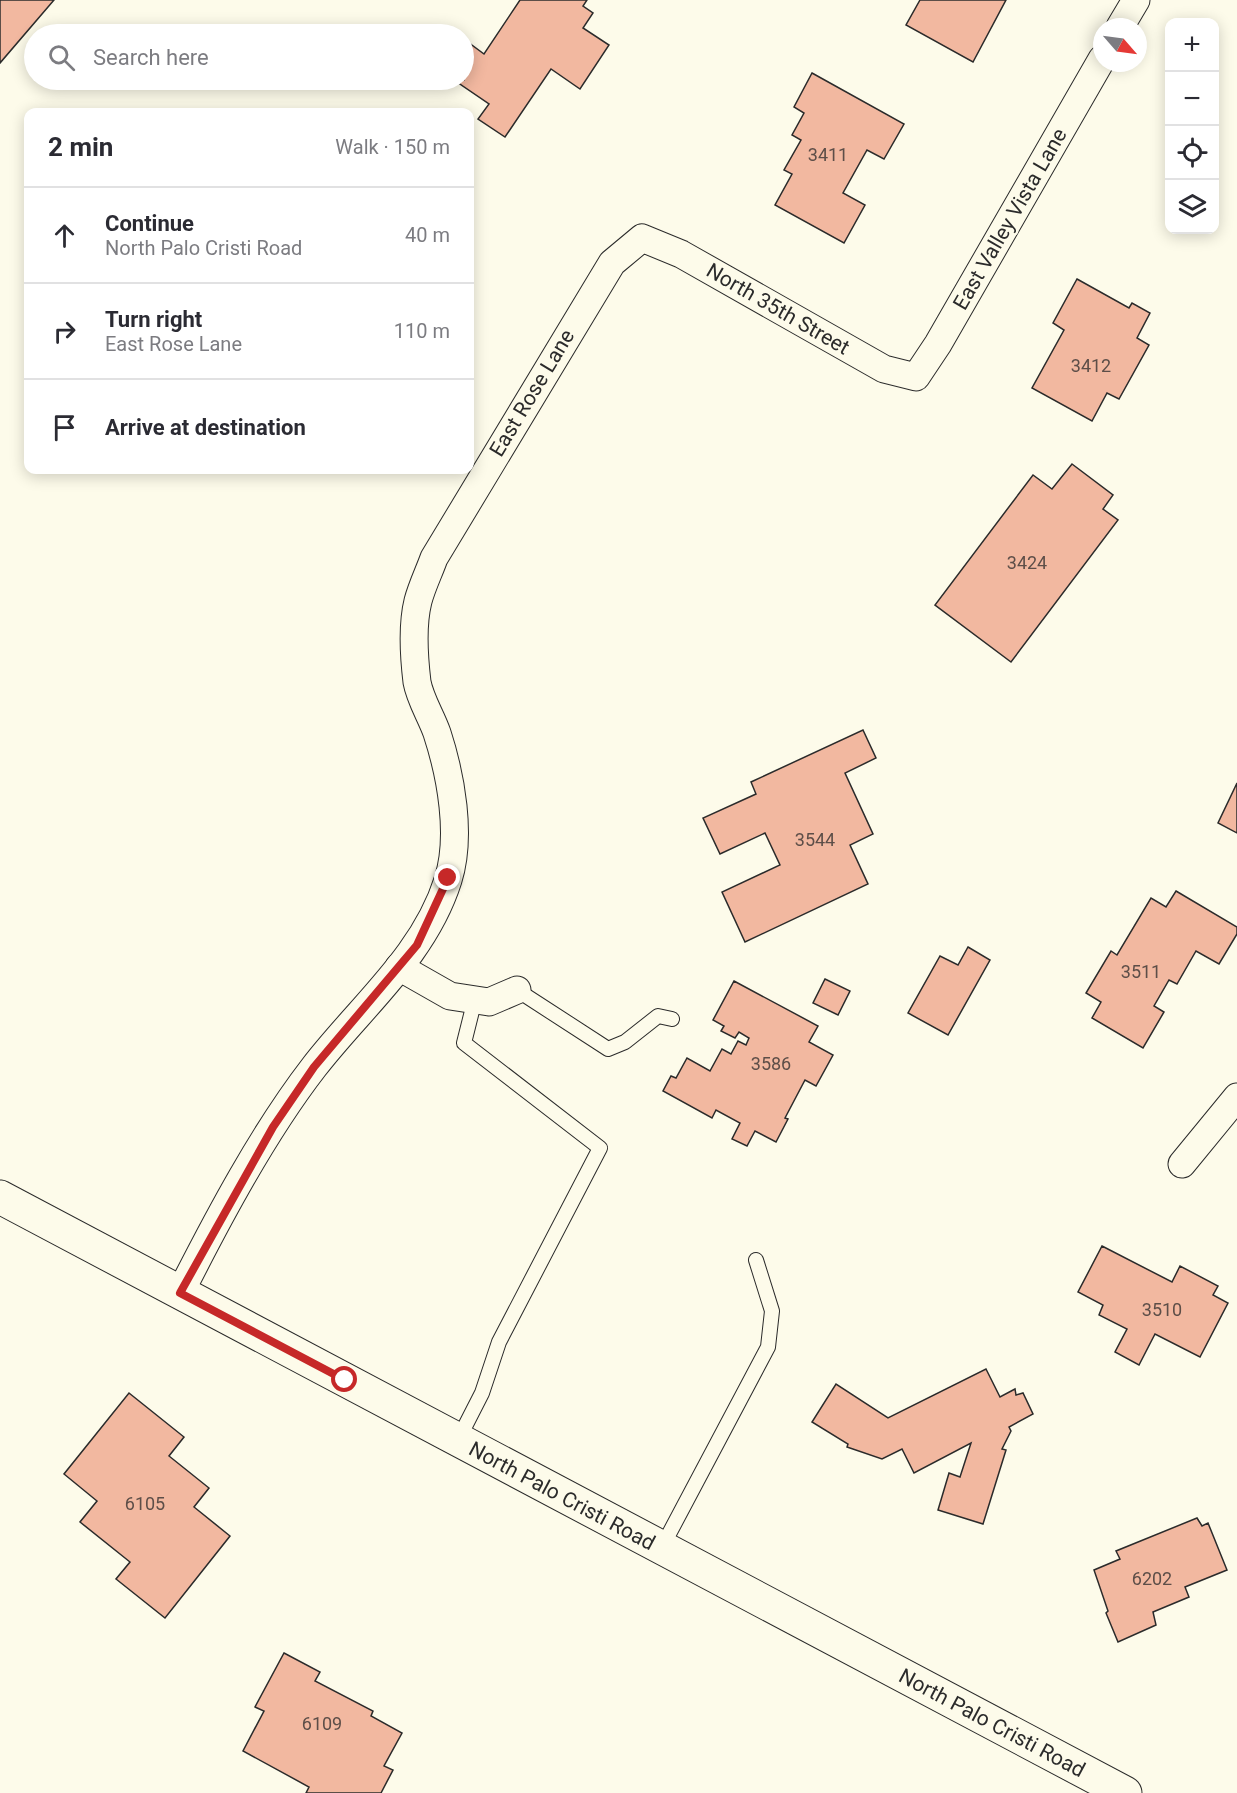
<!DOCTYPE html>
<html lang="en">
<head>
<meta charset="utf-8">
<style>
  :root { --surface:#fff; --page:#f2f2f3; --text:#2b2b33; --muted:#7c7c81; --line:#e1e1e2 }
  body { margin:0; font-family:Roboto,sans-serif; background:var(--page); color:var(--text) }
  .controls { position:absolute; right:18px; top:18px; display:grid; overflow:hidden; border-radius:12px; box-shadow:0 3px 15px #0003 }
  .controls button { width:54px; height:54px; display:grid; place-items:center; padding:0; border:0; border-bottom:2px solid var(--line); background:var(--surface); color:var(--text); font:30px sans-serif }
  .compass { position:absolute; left:1093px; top:18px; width:54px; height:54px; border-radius:50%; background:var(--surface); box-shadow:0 3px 15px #0003; rotate:118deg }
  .stop { position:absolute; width:18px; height:18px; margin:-14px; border:4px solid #c62828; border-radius:50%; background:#fff }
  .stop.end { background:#c62828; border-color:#fff; box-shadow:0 2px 6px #0008 }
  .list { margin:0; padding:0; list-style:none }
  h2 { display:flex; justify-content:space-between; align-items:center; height:78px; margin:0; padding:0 24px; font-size:26px }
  h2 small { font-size:20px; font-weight:400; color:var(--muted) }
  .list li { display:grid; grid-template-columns:39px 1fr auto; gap:18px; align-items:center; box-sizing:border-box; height:96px; padding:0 24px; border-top:2px solid var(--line) }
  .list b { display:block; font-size:22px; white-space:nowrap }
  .list p { margin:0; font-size:20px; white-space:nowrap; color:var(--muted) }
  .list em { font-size:20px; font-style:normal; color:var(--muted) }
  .icon { flex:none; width:33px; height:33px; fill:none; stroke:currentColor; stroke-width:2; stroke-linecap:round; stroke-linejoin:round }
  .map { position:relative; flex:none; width:1237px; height:1793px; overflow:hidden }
  .search { position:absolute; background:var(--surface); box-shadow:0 3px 15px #0003; left:24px; top:24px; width:450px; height:66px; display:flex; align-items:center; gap:15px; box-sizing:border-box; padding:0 21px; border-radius:33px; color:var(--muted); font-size:22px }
  .panel { position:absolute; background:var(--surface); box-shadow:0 3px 15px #0003; left:24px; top:108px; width:450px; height:366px; border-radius:12px }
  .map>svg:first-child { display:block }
</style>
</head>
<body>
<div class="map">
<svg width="1237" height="1793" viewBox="0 0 1237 1793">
  <rect width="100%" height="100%" fill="#fdfbea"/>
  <g fill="#f2b8a0" stroke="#2b2b2b" stroke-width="1.5">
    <path d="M 0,0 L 54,0 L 0,63 Z"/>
    <path d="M 520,0 L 587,0 L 583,6 L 593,13 L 583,28 L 609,45 L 580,89 L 551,69 L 505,137 L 478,119 L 489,104 L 454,80 L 464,80 L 465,40 L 484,54 Z"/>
    <path d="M 920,0 L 1006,0 L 973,62 L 906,25 Z"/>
    <path d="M 812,73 L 904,124 L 884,159 L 867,150 L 843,193 L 865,205 L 844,243 L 775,205 L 792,174 L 784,170 L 801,140 L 792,135 L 804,113 L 794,107 Z"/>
    <path d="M 1077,279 L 1129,308 L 1132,303 L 1150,313 L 1137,338 L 1149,345 L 1119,399 L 1107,393 L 1092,421 L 1032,388 L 1064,330 L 1053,323 Z"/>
    <path d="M 1072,464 L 1113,495 L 1103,509 L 1118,520 L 1011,662 L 935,605 L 1033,475 L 1052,489 Z"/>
    <path d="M 863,730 L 876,758 L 845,773 L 873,834 L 850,845 L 868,884 L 745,942 L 722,892 L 780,865 L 765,833 L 720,854 L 703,818 L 756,794 L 751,782 Z"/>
    <path d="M 1237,783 L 1237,833 L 1218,823 Z"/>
    <path d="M 1176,891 L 1237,927 L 1237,934 L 1219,964 L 1196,951 L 1177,984 L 1169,980 L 1154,1006 L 1164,1012 L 1143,1048 L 1092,1018 L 1101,1002 L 1086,993 L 1111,951 L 1117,955 L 1151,898 L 1166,907 Z"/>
    <path d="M 968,947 L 990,960 L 948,1035 L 908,1013 L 940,956 L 958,965 Z"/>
    <path d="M 825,979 L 850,991 L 838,1015 L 813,1003 Z"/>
    <path d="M 734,981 L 818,1026 L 809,1042 L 833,1055 L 816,1086 L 805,1080 L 785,1118 L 788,1119 L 776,1142 L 755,1131 L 747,1146 L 732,1139 L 740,1123 L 716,1110 L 712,1118 L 663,1091 L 671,1076 L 676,1078 L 687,1058 L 710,1071 L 722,1049 L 731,1054 L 738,1041 L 746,1045 L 749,1038 L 739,1032 L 735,1038 L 721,1031 L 724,1026 L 713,1020 Z"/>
    <path d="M 1102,1246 L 1172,1282 L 1180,1266 L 1218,1286 L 1213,1295 L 1228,1303 L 1200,1357 L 1155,1334 L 1139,1365 L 1115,1352 L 1127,1329 L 1099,1315 L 1103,1305 L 1078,1292 Z"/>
    <path d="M 986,1369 L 1000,1397 L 1015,1389 L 1016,1395 L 1023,1393 L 1033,1414 L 1009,1427 L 1011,1431 L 1002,1449 L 1006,1450 L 983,1524 L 938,1510 L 949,1473 L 960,1477 L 971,1443 L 914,1473 L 902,1449 L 882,1459 L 847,1447 L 848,1444 L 812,1422 L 836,1384 L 888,1418 Z"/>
    <path d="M 129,1393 L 184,1437 L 169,1456 L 209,1488 L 194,1507 L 230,1536 L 165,1618 L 116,1579 L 130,1562 L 80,1522 L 97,1501 L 64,1474 Z"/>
    <path d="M 1197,1518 L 1202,1526 L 1208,1523 L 1227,1570 L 1185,1587 L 1189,1597 L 1153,1612 L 1156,1625 L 1118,1642 L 1106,1613 L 1108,1611 L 1094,1570 L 1120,1559 L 1116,1551 Z"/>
    <path d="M 284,1653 L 320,1672 L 315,1681 L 373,1711 L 371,1716 L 402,1733 L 384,1766 L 393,1770 L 381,1793 L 306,1793 L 309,1787 L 243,1751 L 264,1711 L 255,1707 Z"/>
  </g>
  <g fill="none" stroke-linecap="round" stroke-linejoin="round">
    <defs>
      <g id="service">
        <path d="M 517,990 L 608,1049 L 625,1042 L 658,1016 L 672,1019"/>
        <path d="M 458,1440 L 482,1393 L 499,1342 L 600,1148 L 464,1043 L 475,999"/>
        <path d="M 661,1549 L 768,1347 L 772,1311 L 756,1260"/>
      </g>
      <g id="minor">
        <path d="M 1120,27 L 1136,0"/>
        <path d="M 399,967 L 450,996 L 489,1002 L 517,990"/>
        <path d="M 1182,1164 L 1237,1097"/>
        <path d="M 180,1293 C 218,1218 263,1133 314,1067 C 361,1006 424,956 448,880 C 462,836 451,776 437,733 C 431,716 420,699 417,682 C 414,657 412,625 418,601 C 422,586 429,572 434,558 L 612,263 L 642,238 L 681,254 L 884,369 L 916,377 L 938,344 L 1102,59"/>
      </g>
      <path id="tertiary" d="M 0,1197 L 1125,1793"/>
    </defs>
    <use href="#service" stroke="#2b2b2b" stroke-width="16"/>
    <use href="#minor" stroke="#2b2b2b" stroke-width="29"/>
    <use href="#tertiary" stroke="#2b2b2b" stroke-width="35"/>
    <use href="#service" stroke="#fdfbea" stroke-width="14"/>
    <use href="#minor" stroke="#fdfbea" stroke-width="27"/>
    <use href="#tertiary" stroke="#fdfbea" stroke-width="33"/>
  </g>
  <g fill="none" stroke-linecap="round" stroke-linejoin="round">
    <path stroke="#c62828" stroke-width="8" d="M 345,1380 L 180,1293 L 273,1127 L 314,1067 L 417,945 L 448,878"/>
  </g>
  <g text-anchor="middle" stroke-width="4.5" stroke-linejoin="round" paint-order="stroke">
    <g font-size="18" fill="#5d4e48">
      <text x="828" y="161">3411</text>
      <text x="1091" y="372">3412</text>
      <text x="1027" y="569">3424</text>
      <text x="815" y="846">3544</text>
      <text x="1141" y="978">3511</text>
      <text x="771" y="1070">3586</text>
      <text x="1162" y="1316">3510</text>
      <text x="145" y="1510">6105</text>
      <text x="1152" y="1585">6202</text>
      <text x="322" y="1730">6109</text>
    </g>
    <g font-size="21" fill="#2b2b2b" stroke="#fdfbea">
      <text transform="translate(1010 219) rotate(-60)" y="7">East Valley Vista Lane</text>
      <text transform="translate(778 309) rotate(30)" y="7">North 35th Street</text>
      <text transform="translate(532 393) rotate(-59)" y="7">East Rose Lane</text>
      <text transform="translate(562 1496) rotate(28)" y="7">North Palo Cristi Road</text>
      <text transform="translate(992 1723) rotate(28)" y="7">North Palo Cristi Road</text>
    </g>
  </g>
</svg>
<div class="controls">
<button>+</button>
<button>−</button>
<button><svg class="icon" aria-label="locate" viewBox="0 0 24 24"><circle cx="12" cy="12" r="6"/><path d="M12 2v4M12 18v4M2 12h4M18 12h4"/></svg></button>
<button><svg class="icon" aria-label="layers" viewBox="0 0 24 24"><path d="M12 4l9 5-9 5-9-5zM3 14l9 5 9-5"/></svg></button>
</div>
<svg class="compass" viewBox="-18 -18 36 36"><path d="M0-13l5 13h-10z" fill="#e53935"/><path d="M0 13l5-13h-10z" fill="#7c7c81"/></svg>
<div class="stop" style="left:345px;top:1380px"></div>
<div class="stop end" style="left:448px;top:878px"></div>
<div class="search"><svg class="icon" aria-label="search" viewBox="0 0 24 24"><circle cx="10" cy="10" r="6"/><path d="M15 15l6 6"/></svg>Search here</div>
<section class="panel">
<h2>2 min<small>Walk · 150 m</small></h2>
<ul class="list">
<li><svg class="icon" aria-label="ahead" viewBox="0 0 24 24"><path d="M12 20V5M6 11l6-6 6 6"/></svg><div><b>Continue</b><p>North Palo Cristi Road</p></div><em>40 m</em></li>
<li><svg class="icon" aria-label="right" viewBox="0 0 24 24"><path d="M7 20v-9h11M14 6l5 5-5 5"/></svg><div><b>Turn right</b><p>East Rose Lane</p></div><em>110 m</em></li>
<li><svg class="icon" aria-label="arrive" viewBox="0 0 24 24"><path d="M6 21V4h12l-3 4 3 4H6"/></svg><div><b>Arrive at destination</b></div></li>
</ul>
</section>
</div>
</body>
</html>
